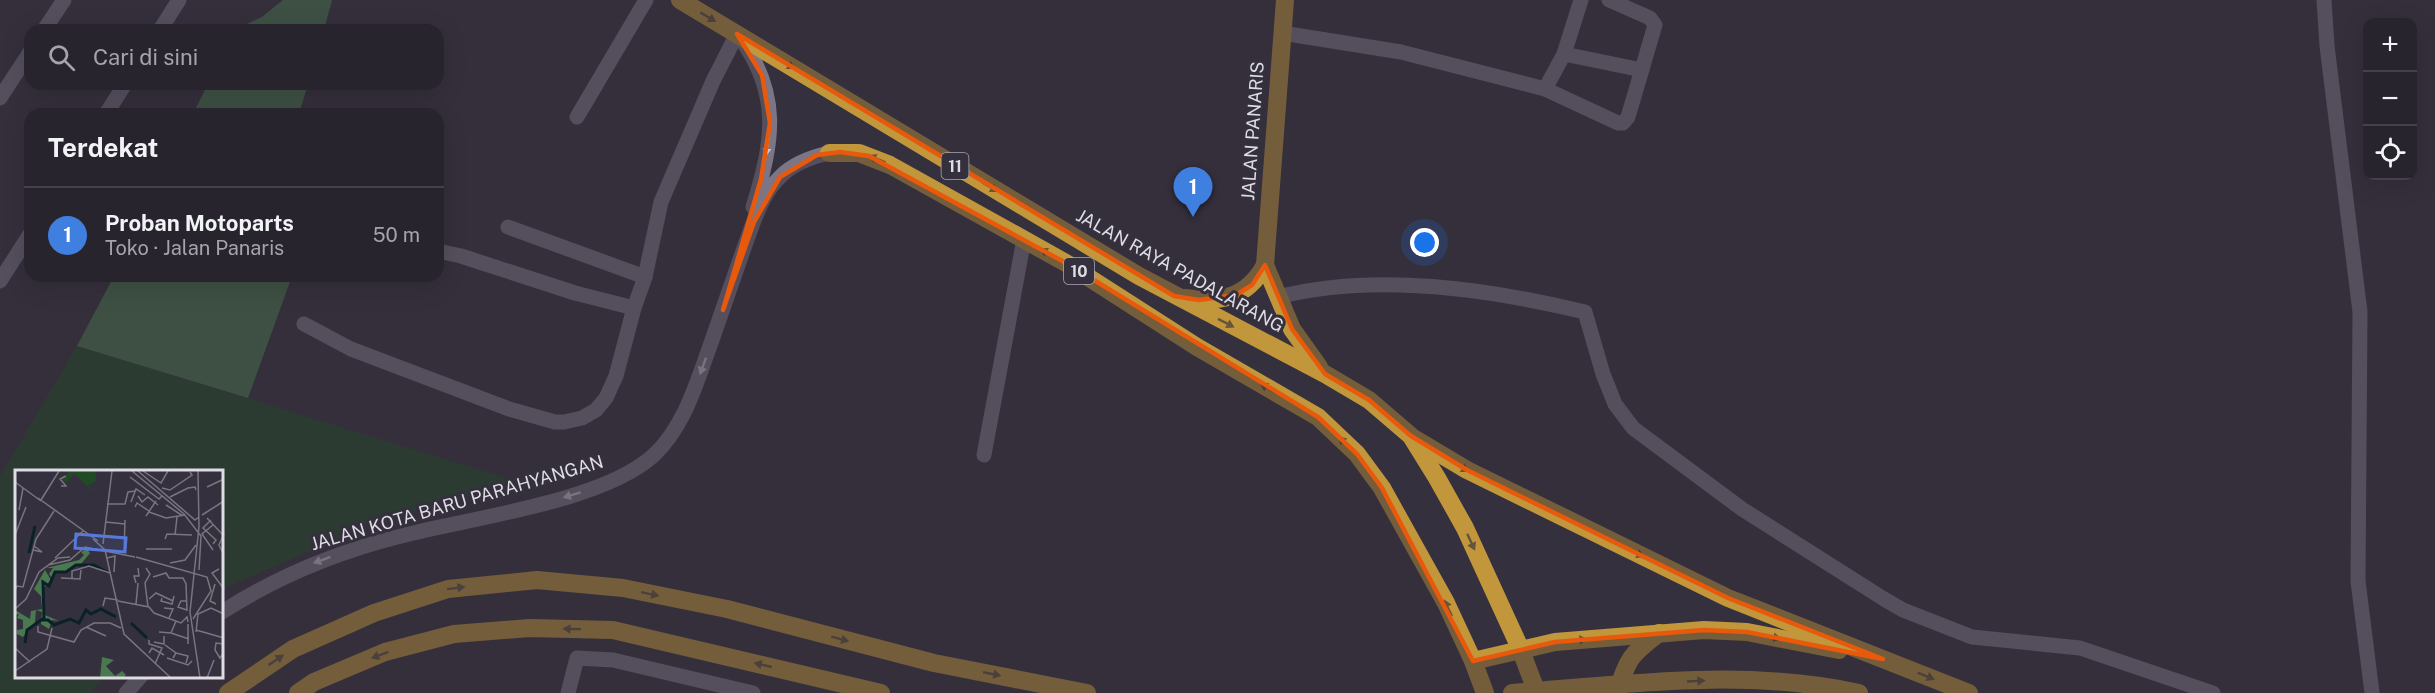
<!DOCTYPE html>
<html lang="id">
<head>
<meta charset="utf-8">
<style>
  :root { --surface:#28242e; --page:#34303a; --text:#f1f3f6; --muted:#a5a4aa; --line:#44414a; --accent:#ea580c }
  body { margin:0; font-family:"Public Sans",sans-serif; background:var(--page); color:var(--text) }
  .controls { position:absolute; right:18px; top:18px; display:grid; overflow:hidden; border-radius:12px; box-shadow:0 6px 24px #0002 }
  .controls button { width:54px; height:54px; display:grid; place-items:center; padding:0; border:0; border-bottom:2px solid var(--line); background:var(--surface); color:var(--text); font:30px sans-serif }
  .you { position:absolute; left:1425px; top:243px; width:21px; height:21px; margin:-15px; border:4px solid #fff; border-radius:50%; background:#1a73e8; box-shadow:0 0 0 9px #1a73e833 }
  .badge { display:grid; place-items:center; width:39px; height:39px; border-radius:50%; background:var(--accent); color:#fff; font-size:20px; font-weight:700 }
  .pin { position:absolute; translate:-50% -50px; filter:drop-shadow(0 2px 3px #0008) }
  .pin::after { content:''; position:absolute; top:32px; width:21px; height:18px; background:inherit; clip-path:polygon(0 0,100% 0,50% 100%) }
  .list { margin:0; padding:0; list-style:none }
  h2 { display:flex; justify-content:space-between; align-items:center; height:78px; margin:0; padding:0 24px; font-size:26px }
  h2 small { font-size:20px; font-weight:400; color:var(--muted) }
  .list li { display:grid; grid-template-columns:39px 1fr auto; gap:18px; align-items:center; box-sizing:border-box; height:96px; padding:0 24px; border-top:2px solid var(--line) }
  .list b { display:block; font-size:22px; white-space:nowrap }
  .list p { margin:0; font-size:20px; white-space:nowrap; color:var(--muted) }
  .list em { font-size:20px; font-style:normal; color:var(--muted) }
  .icon { flex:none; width:33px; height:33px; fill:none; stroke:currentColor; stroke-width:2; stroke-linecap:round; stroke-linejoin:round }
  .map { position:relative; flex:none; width:2435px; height:693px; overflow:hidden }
  .search { position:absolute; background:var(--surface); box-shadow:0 6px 24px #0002; left:24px; top:24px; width:420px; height:66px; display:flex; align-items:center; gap:15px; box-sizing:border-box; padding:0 21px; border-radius:18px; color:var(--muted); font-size:22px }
  .panel { position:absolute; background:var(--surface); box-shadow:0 6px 24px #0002; left:24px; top:108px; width:420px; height:174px; border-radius:18px }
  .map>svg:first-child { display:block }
</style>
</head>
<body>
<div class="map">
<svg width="2435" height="693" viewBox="0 0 2435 693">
  <rect width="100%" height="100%" fill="#35303d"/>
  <path fill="#214a26" d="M 77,346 L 522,483 L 380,520 L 222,589 L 222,471 L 16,471 L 16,676 L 103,677 L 91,693 L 0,693 L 0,477 Z"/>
  <g fill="#4b794f">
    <path d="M 283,0 L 332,0 L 324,30 L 234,30 L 262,17 Z"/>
    <path d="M 208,84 L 308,84 L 299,114 L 193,114 Z"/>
    <path d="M 114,276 L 292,276 L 248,398 L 77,346 Z"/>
  </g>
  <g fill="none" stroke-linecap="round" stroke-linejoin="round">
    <g stroke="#7c7585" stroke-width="15">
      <path d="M 2324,0 L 2327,46 L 2360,312 L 2358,581 L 2372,693"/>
      <path d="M 1282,33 L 1401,52 L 1545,89 L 1618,123 L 1623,123 L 1628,117 L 1655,25 L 1650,18 L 1609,0"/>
      <path d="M 1564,54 L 1642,70"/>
      <path d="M 1545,89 L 1564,54 L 1581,0"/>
      <path d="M 577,117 L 646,0"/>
      <path d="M 508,227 L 645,277"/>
      <path d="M 438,251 L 461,256 L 575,293 L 634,308"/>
      <path d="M 1278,297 C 1375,272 1489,289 1585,312 L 1603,374 L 1615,404 L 1633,428 L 1742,509 L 1884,599 L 1903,610 L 1972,637 L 2080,648 L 2213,693"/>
      <path d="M 304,324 L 351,349 L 509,409 L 555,422 L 564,422 L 582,418 L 596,410 L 606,398 L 616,376 L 634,308 L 645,277 L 661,202 L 713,81 L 737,34"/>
      <path d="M 984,455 L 1024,239"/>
      <path d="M 568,693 L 577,658 L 613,660 L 753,693"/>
    </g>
    <g stroke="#7c7585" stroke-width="15">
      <path d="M 44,30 L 64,0"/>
      <path d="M 160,30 L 179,0"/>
      <path d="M 739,36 C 782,95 773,142 753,207"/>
      <path d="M 0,98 L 30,52"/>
      <path d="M 106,114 L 125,84"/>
      <path d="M 0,281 L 30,234"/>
      <path d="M 222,612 C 278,576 337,552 401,536 C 469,518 603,502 654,455 C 685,426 697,381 711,343 C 722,311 733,280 744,248 C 753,224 761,194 781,176 C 794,163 811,157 829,153"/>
      <path d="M 126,693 L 141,676"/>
    </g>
    <g stroke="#c2963a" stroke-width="18">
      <path d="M 680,0 L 1139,276 L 1325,374 L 1369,400 L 1411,436 L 1437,478 L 1465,528 L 1520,648 L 1537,693"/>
      <path d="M 1285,0 L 1265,265 L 1292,329 L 1319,367"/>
      <path d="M 829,153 L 859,153 L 890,165 L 1066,263 L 1197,347 L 1318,417 L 1357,454 L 1382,488 L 1446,603 L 1473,661 L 1485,693"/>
      <path d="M 1185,298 C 1220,303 1247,298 1265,265"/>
      <path d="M 1415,439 L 1467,470 L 1728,598 L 1969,693"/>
      <path d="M 1473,661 L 1555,642 L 1704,630 L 1747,632 L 1839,650"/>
      <path d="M 228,693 L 293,649 L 374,613 L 448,589 L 537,580 L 623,588 L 727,609 L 934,663 L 1087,693"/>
      <path d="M 298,693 L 314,682 L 385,652 L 454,634 L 530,628 L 613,630 L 881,693"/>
      <path d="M 1512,693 C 1626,684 1747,668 1859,693"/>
      <path d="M 1617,693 C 1628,658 1630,655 1659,633"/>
    </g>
  </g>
  <defs><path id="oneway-solid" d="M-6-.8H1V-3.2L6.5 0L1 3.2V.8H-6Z" transform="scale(1.5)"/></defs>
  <g fill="#66543c">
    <use href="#oneway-solid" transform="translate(708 17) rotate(31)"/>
    <use href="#oneway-solid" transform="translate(787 64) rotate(31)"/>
    <use href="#oneway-solid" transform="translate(877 159) rotate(-158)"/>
    <use href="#oneway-solid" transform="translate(990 187) rotate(31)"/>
    <use href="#oneway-solid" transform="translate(1048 253) rotate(-151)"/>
    <use href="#oneway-solid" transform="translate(1226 323) rotate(27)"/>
    <use href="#oneway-solid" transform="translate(1268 388) rotate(-150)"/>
    <use href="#oneway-solid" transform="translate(1345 443) rotate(-136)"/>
    <use href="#oneway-solid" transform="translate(1461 467) rotate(30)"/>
    <use href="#oneway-solid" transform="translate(1471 542) rotate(65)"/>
    <use href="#oneway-solid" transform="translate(1636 553) rotate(26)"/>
    <use href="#oneway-solid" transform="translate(456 588) rotate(-7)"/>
    <use href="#oneway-solid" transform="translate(650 594) rotate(12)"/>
    <use href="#oneway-solid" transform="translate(1448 608) rotate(-116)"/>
    <use href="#oneway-solid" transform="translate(572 629) rotate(-179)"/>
    <use href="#oneway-solid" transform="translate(1772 637) rotate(11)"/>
    <use href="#oneway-solid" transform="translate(840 639) rotate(15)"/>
    <use href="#oneway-solid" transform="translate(1578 640) rotate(-5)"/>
    <use href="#oneway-solid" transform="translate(380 655) rotate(159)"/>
    <use href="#oneway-solid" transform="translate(276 660) rotate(-34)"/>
    <use href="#oneway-solid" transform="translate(763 665) rotate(-167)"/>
    <use href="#oneway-solid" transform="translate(992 674) rotate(11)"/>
    <use href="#oneway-solid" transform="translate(1926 676) rotate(22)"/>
    <use href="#oneway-solid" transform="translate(1696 681) rotate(-3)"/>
  </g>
  <g fill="#cbc7d1">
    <use href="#oneway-solid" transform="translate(767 147) rotate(99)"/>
    <use href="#oneway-solid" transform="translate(703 366) rotate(110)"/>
    <use href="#oneway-solid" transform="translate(572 495) rotate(163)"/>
    <use href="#oneway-solid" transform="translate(322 560) rotate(160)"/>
  </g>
  <path d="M0 0H2435V693H0ZM 737,34 L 1174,296 L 1199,300 L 1236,295 L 1252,285 L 1265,265 L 1292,329 L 1325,374 L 1369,400 L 1411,436 L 1467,470 L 1728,598 L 1883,659 L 1747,632 L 1704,630 L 1555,642 L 1473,661 L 1382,488 L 1357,454 L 1318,417 L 1066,263 L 869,156 L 840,152 L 817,155 L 780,177 L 754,222 L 723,310 L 761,179 L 770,123 L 762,75 Z" fill="#35303d" fill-opacity=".55" fill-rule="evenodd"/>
  <path fill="none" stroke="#e8590c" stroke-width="4.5" stroke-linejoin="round" d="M 737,34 L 1174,296 L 1199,300 L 1236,295 L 1252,285 L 1265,265 L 1292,329 L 1325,374 L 1369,400 L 1411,436 L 1467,470 L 1728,598 L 1883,659 L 1747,632 L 1704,630 L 1555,642 L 1473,661 L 1382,488 L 1357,454 L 1318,417 L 1066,263 L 869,156 L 840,152 L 817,155 L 780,177 L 754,222 L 723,310 L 761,179 L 770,123 L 762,75 Z"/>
  <g text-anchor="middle" stroke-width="6" stroke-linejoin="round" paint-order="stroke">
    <g fill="#35303d" stroke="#aca8b2" stroke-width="1.5">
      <rect x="941.5" y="153" width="27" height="26" rx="4.5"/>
      <rect x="1064" y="258" width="30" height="26" rx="4.5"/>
    </g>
    <g font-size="16" font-weight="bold" fill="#dfdce4">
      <text x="955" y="172">11</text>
      <text x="1079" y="277">10</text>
    </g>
    <g font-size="18" fill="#dfdce4" stroke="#35303d">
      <text transform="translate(1253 131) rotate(-86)" y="6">JALAN PANARIS</text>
      <text transform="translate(1180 271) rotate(29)" y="6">JALAN RAYA PADALARANG</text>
      <text transform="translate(457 503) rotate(-16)" y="6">JALAN KOTA BARU PARAHYANGAN</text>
    </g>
  </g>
  <g transform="translate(15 470)">
    <rect width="208" height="208" fill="#35303d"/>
    <path d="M 52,1 L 80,1 L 82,11 L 73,15 L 79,24 L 59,3 L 52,12 L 47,11 L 47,6 L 53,5 Z" fill="#214a26"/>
    <path d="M 72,79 L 75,83 L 66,94 L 52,102 L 41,101 L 37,108 L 34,104 L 38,98 L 31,98 L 64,90 L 69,85 L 66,82 ZM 30,100 L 36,110 L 32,114 L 37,114 L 28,117 L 30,145 L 44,151 L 37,150 L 33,162 L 34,159 L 26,154 L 27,142 L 21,140 L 20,152 L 8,167 L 2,164 L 2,160 L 8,159 L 8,150 L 2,148 L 4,144 L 0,145 L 0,140 L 15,149 L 16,141 L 27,139 L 26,126 L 19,119 ZM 87,187 L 99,190 L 91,196 L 100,206 L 107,201 L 111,205 L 108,208 L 85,208 Z" fill="#4b794f"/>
    <path fill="none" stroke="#0a212a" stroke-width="3" d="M 14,83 L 20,56M 27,150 L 33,150 L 39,155 L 55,149 L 64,153 L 71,140 L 76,144 L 86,139 L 101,147M 116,153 L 132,168M 10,173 L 12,160 L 29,148 L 28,112 L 34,116 L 40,102 L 51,102 L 61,95 L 79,95 L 92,102"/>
    <path fill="none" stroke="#797580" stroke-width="1.5" d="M 117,1 L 169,44 L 186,66 L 184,100M 123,1 L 180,50 L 184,47M 128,1 L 146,13 L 153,1M 183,1 L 184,57 L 175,142 L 185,208M 115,7 L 144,29 L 147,26M 0,12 L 26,31M 46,16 L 51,16 L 45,9 L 51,6M 192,17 L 209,9M 147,18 L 155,20 L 177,5 L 175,2M 123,26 L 127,32 L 133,27 L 143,35M 155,27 L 173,18 L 180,17 L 181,20M 23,28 L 83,71M 26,30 L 44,1M 116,32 L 121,19 L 130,25M 92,34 L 110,34 L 113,22 L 120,21M 151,35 L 168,46M 120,37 L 122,33 L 134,41M 4,40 L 8,18M 134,42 L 151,48 L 170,45M 187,45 L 209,31M 131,46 L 141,31M 192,48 L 208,65M 196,50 L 188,58 L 201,70 L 198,74M 91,52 L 110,54M 198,55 L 187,64 L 198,80M 209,64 L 204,75 L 209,85M 0,65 L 11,37M 160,65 L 162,47M 78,69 L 90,80 L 109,164 L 156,208M 150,69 L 152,64 L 177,65M 88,74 L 97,1M 131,79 L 157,79M 18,80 L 27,82 L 19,76M 109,83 L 110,50M 121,87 L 192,107 L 196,121 L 178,149M 40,88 L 68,61M 92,88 L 100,86 L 99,102M 155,93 L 170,90 L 181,75M 33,95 L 55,90 L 70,77 L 120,87M 131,98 L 135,104 L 130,113 L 133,137M 204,99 L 197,103 L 209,119M 138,107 L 151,103 L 154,108 L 168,108 L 171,114M 46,108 L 65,109 L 66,100M 57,108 L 57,101 L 74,96 L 95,103M 121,113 L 119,106 L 124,106 L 123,98M 171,113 L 172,141M 200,114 L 195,131 L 201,134M 0,120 L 2,116 L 8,117 L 21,69 L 39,41M 147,128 L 146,131 L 157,134 L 159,126M 134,129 L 141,123 L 158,131M 103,131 L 134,137 L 139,143 L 166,153 L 172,147 L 173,152M 171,131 L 166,131 L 163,137 L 172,140M 121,134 L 123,113M 88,136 L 90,128 L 103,130M 149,138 L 158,139 L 154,148M 0,139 L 11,129 L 24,102 L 43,88 L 55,87M 23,156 L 23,162 L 59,172 L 66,160 L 79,153 L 95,153 L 106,158M 71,157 L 91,166M 181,160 L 209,168M 144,162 L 156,163 L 161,151M 181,162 L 183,144 L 196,138 L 209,144M 156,163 L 174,169M 134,170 L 134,174 L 147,178 L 140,194M 139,172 L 149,174 L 149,166M 173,174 L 173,154M 209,174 L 201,173 L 200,180 L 205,188 L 209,182M 150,175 L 161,183 L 158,188M 0,178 L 15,192M 134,183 L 137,178 L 149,185M 161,183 L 173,186 L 171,193M 152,188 L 173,195 L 177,191M 0,201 L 32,179 L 37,158M 192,208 L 199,190"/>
    <path fill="#5779dc" fill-opacity="0.15" stroke="#5779dc" stroke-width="3" d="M 61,64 L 111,68 L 110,82 L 60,78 Z"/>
    <rect width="208" height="208" fill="none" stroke="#dfdce4" stroke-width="3"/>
  </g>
</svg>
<div class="controls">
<button>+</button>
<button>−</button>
<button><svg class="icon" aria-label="locate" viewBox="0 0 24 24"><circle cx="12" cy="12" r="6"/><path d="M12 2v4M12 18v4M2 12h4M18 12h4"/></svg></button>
</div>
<div class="you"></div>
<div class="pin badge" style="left:1193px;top:217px;background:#3f7fe0">1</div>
<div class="search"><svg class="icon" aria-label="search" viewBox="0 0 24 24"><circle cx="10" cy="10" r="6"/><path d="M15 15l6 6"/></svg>Cari di sini</div>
<section class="panel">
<h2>Terdekat<small></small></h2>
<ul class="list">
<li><span class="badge" style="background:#3f7fe0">1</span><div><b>Proban Motoparts</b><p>Toko · Jalan Panaris</p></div><em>50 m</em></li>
</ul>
</section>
</div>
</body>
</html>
